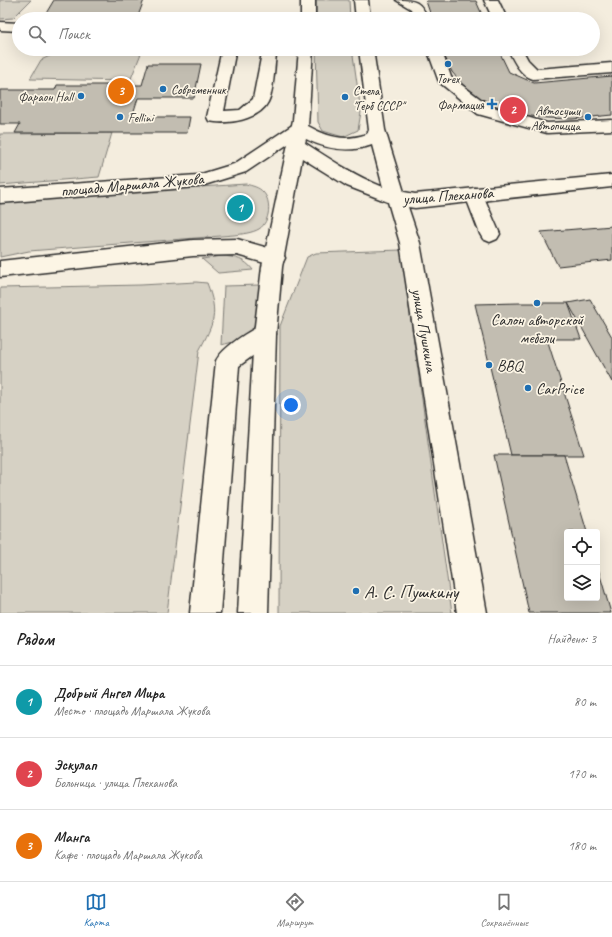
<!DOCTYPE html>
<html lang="ru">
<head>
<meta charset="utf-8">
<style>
  :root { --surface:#fff; --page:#f6f6f6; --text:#222; --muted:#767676; --line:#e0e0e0; --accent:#1f6fb2 }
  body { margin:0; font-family:Caveat,sans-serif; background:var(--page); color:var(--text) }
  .controls { position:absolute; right:12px; bottom:12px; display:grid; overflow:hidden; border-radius:4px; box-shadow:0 4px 16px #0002 }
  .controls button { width:36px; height:36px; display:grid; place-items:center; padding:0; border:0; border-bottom:1px solid var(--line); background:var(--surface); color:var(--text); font:20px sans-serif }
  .you { position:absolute; left:291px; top:405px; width:14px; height:14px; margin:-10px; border:3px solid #fff; border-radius:50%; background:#1a73e8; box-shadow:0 0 0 6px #1a73e833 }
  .badge { display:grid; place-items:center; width:26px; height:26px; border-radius:50%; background:var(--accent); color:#fff; font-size:13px; font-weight:700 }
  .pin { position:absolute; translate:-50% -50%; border:2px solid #fff; box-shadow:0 1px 4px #0006 }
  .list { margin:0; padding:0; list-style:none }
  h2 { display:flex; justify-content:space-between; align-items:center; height:52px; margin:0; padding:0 16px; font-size:17px }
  h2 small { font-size:13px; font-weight:400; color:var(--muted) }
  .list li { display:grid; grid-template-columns:26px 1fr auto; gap:12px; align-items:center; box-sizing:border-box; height:72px; padding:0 16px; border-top:1px solid var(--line) }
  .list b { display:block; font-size:15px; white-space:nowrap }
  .list p { margin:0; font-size:13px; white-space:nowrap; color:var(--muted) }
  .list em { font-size:13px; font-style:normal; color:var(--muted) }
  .icon { flex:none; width:22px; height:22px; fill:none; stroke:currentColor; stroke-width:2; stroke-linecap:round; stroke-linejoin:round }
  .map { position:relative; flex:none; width:612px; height:613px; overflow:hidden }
  .search { position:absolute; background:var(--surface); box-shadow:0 4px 16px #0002; left:12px; right:12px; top:12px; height:44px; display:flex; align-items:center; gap:10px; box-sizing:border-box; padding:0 14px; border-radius:22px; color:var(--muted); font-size:15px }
  .sheet { height:268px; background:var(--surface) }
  nav { display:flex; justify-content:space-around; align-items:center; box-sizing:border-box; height:56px; border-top:1px solid var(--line); background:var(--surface); font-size:11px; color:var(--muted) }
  nav a { display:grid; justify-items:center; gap:2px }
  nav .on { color:var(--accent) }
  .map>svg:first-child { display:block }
</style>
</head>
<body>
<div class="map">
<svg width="612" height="613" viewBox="0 0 612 613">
  <rect width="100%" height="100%" fill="#f4edde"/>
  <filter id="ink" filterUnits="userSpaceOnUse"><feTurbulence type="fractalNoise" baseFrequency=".025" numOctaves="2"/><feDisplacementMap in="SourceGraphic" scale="8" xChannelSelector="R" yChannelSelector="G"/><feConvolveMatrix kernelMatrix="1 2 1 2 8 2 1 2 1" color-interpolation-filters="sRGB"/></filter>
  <g filter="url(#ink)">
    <g fill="#d6d1c4" stroke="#807e78">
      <path d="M 0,0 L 31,0 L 13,18 L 0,19 Z"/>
      <path d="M 316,0 L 349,0 L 350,19 L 316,19 Z"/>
      <path d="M 65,49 L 142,51 L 130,81 L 30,79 L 41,60 Z"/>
      <path d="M 316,49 L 348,49 L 353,55 L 361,112 L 358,130 L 343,137 L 323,131 L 318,122 Z"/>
      <path d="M 112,133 L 99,177 L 0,185 L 0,134 Z"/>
      <path d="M 246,184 C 252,186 259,187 263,192 C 272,201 270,222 259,229 C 252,233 242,234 234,235 L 29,251 L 0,257 L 0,200 Z"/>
      <path d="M 401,250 L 452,613 L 279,613 L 280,326 L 307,257 L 316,253 Z"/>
      <path d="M 222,256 C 235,257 245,259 253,270 L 218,273 L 202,259 Z"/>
      <path d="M 196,282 L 207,283 C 219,315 214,322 199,351 L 167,613 L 0,613 L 0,288 L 141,285 Z"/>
      <path d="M 260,285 L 261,313 L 249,338 L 221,345 L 224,286 Z"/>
    </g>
    <g fill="#c2bdb1" stroke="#2b2b2b">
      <path d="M 54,0 L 144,0 L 138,16 L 45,15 Z"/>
      <path d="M 426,1 L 476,1 L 484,19 L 432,19 Z"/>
      <path d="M 441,49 L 498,49 L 509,72 L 534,83 L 612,76 L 612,115 L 572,119 L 546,118 L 524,115 L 500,108 L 480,98 L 463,85 L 452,72 Z"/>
      <path d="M 148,64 L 201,64 L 194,98 L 138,98 L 132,117 L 190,117 L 187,133 L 15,133 L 20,124 L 0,124 L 0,90 L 55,90 L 57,85 L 142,85 Z"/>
      <path d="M 612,226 L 612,260 L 558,266 L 541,232 Z"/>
      <path d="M 590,299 L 612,337 L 612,382 L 568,303 Z"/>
      <path d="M 520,303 L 568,303 L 581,339 L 547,339 L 584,455 L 511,455 L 475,304 Z"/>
      <path d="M 494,455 L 564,455 L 587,532 L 567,532 L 567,598 L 597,598 L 597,565 L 611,613 L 529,613 Z"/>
    </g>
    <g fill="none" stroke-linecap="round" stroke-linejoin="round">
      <defs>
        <g id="minor">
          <path d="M 396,0 C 417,0 419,1 429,19 L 415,19 L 411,9 Z"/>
          <path d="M 484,0 L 498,0 L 507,19 L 493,19 Z"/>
          <path d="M 0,22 L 19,23 L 19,31 L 0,30 Z"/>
          <path d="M 222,49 L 236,49 L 224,111 L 240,110 L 253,99 L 262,53 L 264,50 L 286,49 L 284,52 L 276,55 C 274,68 274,91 268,102 C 259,120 227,125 209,121 L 207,117 Z"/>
          <path d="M 427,49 L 441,49 L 451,77 L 490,106 L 547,123 L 612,120 L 612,130 L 547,133 L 478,114 L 439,82 Z"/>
          <path d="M 508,49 L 522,49 L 528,60 L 537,69 L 612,63 L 612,73 L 533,79 C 520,75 513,60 508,49 Z"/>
          <path d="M 300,123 L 306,124 L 308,128 L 306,132 L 246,172 L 198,187 L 0,203 L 0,189 L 198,175 L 234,164 L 294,124 Z"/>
          <path d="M 474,188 L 481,190 L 483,195 L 500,234 L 497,239 L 490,242 L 483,239 L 480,234 L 465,195 L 467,190 Z"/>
          <path d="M 237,239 L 282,252 L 285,258 L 282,264 L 275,266 L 237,255 L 193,256 L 0,277 L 0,261 L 193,240 Z"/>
          <path d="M 265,324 L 273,327 L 276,334 L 273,341 L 239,366 L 220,613 L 190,613 L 216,361 C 222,348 251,329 265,324 Z"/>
        </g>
        <g id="major">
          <rect x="301" y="0" width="14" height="19"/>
          <path d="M 354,0 L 368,0 L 370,19 L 356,19 Z"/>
          <path d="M 299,49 L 313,49 L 308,126 C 328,137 344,142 367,134 L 369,130 L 359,49 L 373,49 L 385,130 L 404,192 L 415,194 L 612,175 L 612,187 L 415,208 L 408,207 L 420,243 L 487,613 L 457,613 L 400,243 L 388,202 L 347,186 L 302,158 L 282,267 L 276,334 L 268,613 L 238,613 L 254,334 L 262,267 L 293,120 ZM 306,139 C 328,150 349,153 372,145 L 383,187 C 355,176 330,159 305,143 Z"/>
        </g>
      </defs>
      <use href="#minor" stroke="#2b2b2b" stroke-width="3"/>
      <use href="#major" stroke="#2b2b2b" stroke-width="3"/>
      <use href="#minor" fill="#fcf5e5" fill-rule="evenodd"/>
      <use href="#major" fill="#fcf5e5" fill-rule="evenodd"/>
    </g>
  </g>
  <g fill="#1f6fb2" stroke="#fcf5e5" stroke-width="1.5">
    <circle cx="448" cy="64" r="4"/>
    <circle cx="163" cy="89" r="4"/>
    <circle cx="81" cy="96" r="4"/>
    <circle cx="345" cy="97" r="4"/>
    <path d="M490 98h4v4h4v4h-4v4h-4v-4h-4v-4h4z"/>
    <circle cx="120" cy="117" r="4"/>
    <circle cx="588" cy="117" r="4"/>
    <circle cx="537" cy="303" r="4"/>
    <circle cx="489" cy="365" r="4"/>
    <circle cx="528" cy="388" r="4"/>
    <circle cx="356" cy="591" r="4"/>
  </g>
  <g text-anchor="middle" stroke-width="3.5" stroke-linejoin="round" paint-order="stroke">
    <g font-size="13" fill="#2b2b2b" stroke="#fcf5e5" text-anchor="start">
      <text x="448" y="83" text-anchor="middle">Torex</text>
      <text x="171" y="94">Современник</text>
      <text x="353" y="95">Стела<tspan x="353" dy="15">"Герб СССР"</tspan></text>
      <text x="73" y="101" text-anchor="end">Фараон Hall</text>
      <text x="484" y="109" text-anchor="end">Фармация</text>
      <text x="580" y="115" text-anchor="end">Автосуши<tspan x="580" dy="15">Автопицца</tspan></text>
      <text x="128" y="122">Fellini</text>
    </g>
    <g font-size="16" fill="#2b2b2b" stroke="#fcf5e5">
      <text transform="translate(132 184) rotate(-5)" y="6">площадь Маршала Жукова</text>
      <text transform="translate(448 195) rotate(-4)" y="6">улица Плеханова</text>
      <text transform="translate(425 330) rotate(80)" y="6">улица Пушкина</text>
    </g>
    <g font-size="16" fill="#2b2b2b" stroke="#fcf5e5" text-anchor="start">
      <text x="537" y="325" text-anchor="middle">Салон авторской<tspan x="537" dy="18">мебели</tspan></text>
      <text x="497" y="371">BBQ</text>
      <text x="536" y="394">CarPrice</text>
    </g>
    <g font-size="19" fill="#2b2b2b" stroke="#fcf5e5" text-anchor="start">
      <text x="364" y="598">А. С. Пушкину</text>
    </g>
  </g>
</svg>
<div class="controls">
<button><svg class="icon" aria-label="locate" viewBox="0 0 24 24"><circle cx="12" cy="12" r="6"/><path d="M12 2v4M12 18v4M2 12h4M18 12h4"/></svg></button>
<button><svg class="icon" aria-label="layers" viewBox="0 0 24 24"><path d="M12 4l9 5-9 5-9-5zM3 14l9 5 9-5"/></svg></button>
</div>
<div class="you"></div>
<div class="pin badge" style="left:240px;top:208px;background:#0f9aa8">1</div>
<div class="pin badge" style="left:513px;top:110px;background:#e0444e">2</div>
<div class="pin badge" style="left:121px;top:91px;background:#e8710a">3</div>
<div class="search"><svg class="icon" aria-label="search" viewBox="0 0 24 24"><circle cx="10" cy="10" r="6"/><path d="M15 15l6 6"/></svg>Поиск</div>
</div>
<section class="sheet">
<h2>Рядом<small>Найдено: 3</small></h2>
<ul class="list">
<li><span class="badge" style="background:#0f9aa8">1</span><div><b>Добрый Ангел Мира</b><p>Место · площадь Маршала Жукова</p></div><em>80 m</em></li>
<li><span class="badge" style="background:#e0444e">2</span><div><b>Эскулап</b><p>Больница · улица Плеханова</p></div><em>170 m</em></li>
<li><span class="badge" style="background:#e8710a">3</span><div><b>Манга</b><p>Кафе · площадь Маршала Жукова</p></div><em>180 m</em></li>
</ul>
</section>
<nav>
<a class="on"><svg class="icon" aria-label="map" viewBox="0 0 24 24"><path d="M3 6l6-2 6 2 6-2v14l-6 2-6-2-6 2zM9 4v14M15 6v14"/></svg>Карта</a>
<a><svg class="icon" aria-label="directions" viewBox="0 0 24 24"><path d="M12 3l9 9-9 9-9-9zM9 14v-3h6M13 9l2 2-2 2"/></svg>Маршрут</a>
<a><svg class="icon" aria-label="saved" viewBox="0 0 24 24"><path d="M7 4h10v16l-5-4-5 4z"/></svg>Сохранённые</a>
</nav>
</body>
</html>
